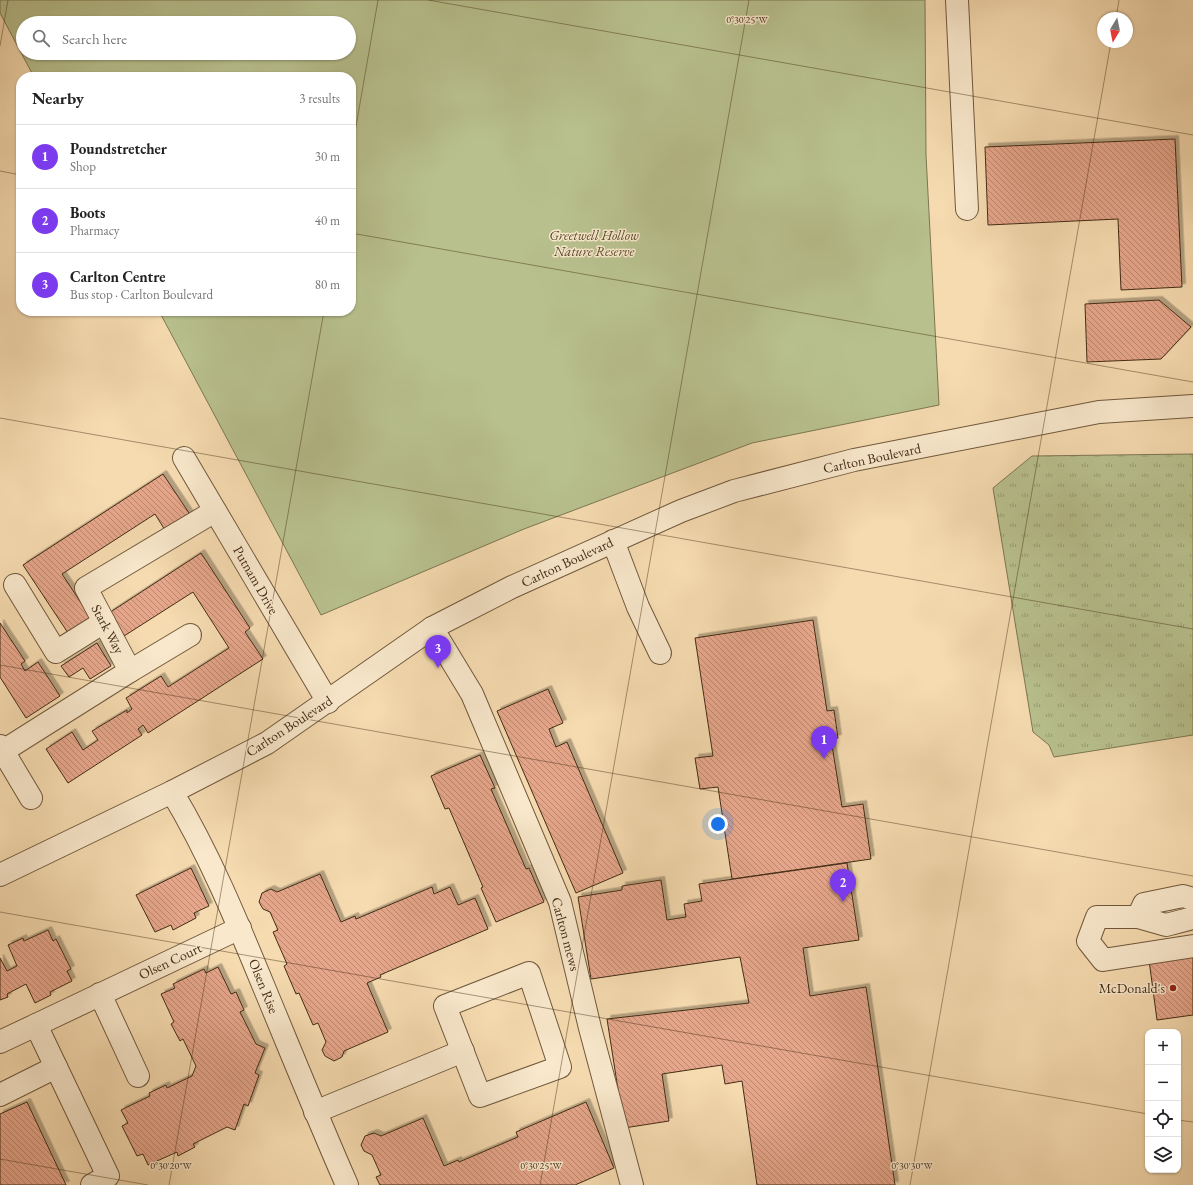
<!DOCTYPE html>
<html lang="en">
<head>
<meta charset="utf-8">
<style>
  :root { --surface:#fff; --page:#f2f2f2; --text:#222; --muted:#767676; --line:#e0e0e0; --accent:#7c3aed }
  body { margin:0; font-family:"EB Garamond",serif; background:var(--page); color:var(--text) }
  .controls { position:absolute; right:12px; bottom:12px; display:grid; overflow:hidden; border-radius:8px; box-shadow:0 1px 3px #0004 }
  .controls button { width:36px; height:36px; display:grid; place-items:center; padding:0; border:0; border-bottom:1px solid var(--line); background:var(--surface); color:var(--text); font:20px sans-serif }
  .compass { position:absolute; left:1097px; top:12px; width:36px; height:36px; border-radius:50%; background:var(--surface); box-shadow:0 1px 3px #0004; rotate:190deg }
  .you { position:absolute; left:718px; top:824px; width:14px; height:14px; margin:-10px; border:3px solid #fff; border-radius:50%; background:#1a73e8; box-shadow:0 0 0 6px #1a73e833 }
  .badge { display:grid; place-items:center; width:26px; height:26px; border-radius:50%; background:var(--accent); color:#fff; font-size:13px; font-weight:700 }
  .pin { position:absolute; translate:-50% -33px; filter:drop-shadow(0 1px 2px #0008) }
  .pin::after { content:''; position:absolute; top:21px; width:14px; height:12px; background:inherit; clip-path:polygon(0 0,100% 0,50% 100%) }
  .list { margin:0; padding:0; list-style:none }
  h2 { display:flex; justify-content:space-between; align-items:center; height:52px; margin:0; padding:0 16px; font-size:17px }
  h2 small { font-size:13px; font-weight:400; color:var(--muted) }
  .list li { display:grid; grid-template-columns:26px 1fr auto; gap:12px; align-items:center; box-sizing:border-box; height:64px; padding:0 16px; border-top:1px solid var(--line) }
  .list b { display:block; font-size:15px; white-space:nowrap }
  .list p { margin:0; font-size:13px; white-space:nowrap; color:var(--muted) }
  .list em { font-size:13px; font-style:normal; color:var(--muted) }
  .icon { flex:none; width:22px; height:22px; fill:none; stroke:currentColor; stroke-width:2; stroke-linecap:round; stroke-linejoin:round }
  .map { position:relative; flex:none; width:1193px; height:1185px; overflow:hidden }
  .search { position:absolute; background:var(--surface); box-shadow:0 1px 3px #0004; left:16px; top:16px; width:340px; height:44px; display:flex; align-items:center; gap:10px; box-sizing:border-box; padding:0 14px; border-radius:22px; color:var(--muted); font-size:15px }
  .panel { position:absolute; background:var(--surface); box-shadow:0 1px 3px #0004; left:16px; top:72px; width:340px; height:244px; border-radius:16px }
  .map>svg:first-child { display:block }
</style>
</head>
<body>
<div class="map">
<svg width="1193" height="1185" viewBox="0 0 1193 1185">
  <defs>
    <pattern id="grass-tufts" width="24" height="20" patternUnits="userSpaceOnUse"><rect width="24" height="20" fill="#b8c18e"/><path d="M3 7l-1-3M5 7V3M7 7l1-3M15 17l-1-3M17 17v-4M19 17l1-3" fill="none" stroke="#979d73"/></pattern>
    <pattern id="building-back-hatch" width="6" height="6" patternUnits="userSpaceOnUse"><rect width="6" height="6" fill="#e6a68b"/><path d="M-1 5l2 2M0 0l6 6M5-1l2 2" fill="none" stroke="#bc8770"/></pattern>
    <filter id="shadow"><feDropShadow dx="3.5" dy="-3.5" stdDeviation="0" flood-color="#0004"/></filter>
  </defs>
  <rect width="100%" height="100%" fill="#f6dbb0"/>
  <filter id="stains"><feTurbulence type="fractalNoise" baseFrequency=".005" numOctaves="4"/><feColorMatrix values="0 0 0 0 .2 0 0 0 0 .09 0 0 0 0 .02 0 0 0 .5 -.17"/></filter>
  <radialGradient id="worn" r=".72"><stop offset=".6" stop-color="#630" stop-opacity="0"/><stop offset="1" stop-color="#630" stop-opacity=".3"/></radialGradient>
  <path fill="url(#grass-tufts)" stroke="#7e7652" d="M 1193,454 L 1193,735 L 1054,757 L 1049,745 L 1033,732 L 993,488 L 1032,456 Z"/>
  <path fill="#b8c18e" stroke="#7e7652" fill-rule="evenodd" d="M 0,0 L 925,0 L 926,155 L 939,405 L 752,443 L 524,529 L 321,615 L 159,311 L 351,311 L 351,77 L 34,77 L 0,13 ZM 23,23 L 349,23 L 349,53 L 23,53 Z"/>
  <g fill="url(#building-back-hatch)" stroke="#432c15" filter="url(#shadow)">
    <path d="M 1175,139 L 1182,287 L 1121,290 L 1118,219 L 988,225 L 985,147 Z"/>
    <path d="M 1159,300 L 1191,327 L 1161,359 L 1087,362 L 1085,304 Z"/>
    <path d="M 163,474 L 193,519 L 168,535 L 155,514 L 62,574 L 93,621 L 70,636 L 23,565 Z"/>
    <path d="M 201,553 L 250,628 L 245,632 L 263,659 L 148,733 L 143,725 L 138,729 L 142,735 L 68,783 L 46,749 L 72,732 L 83,750 L 98,740 L 92,731 L 127,710 L 127,713 L 132,709 L 126,698 L 161,676 L 168,687 L 229,648 L 193,592 L 124,636 L 109,613 Z"/>
    <path d="M 813,620 L 827,711 L 834,710 L 838,738 L 831,739 L 842,807 L 863,804 L 871,859 L 732,879 L 718,787 L 700,789 L 695,758 L 713,756 L 695,638 Z"/>
    <path d="M 0,623 L 25,661 L 21,664 L 25,671 L 38,662 L 60,696 L 26,718 L 0,677 Z"/>
    <path d="M 97,643 L 111,666 L 90,679 L 83,668 L 69,677 L 61,666 Z"/>
    <path d="M 548,689 L 563,723 L 549,729 L 556,747 L 567,742 L 623,873 L 576,893 L 497,711 Z"/>
    <path d="M 480,755 L 495,788 L 491,789 L 526,869 L 529,868 L 544,902 L 496,922 L 481,888 L 483,887 L 449,808 L 445,809 L 431,776 Z"/>
    <path d="M 847,863 L 859,940 L 803,948 L 810,996 L 866,987 L 895,1185 L 757,1185 L 742,1081 L 725,1084 L 722,1065 L 662,1074 L 669,1121 L 624,1128 L 607,1019 L 749,1003 L 740,957 L 591,979 L 578,897 L 622,890 L 622,886 L 661,880 L 667,920 L 686,917 L 684,904 L 702,901 L 699,884 Z"/>
    <path d="M 191,868 L 209,906 L 194,913 L 196,918 L 173,930 L 171,925 L 155,932 L 136,895 Z"/>
    <path d="M 320,874 L 341,922 L 355,916 L 356,919 L 432,887 L 434,894 L 450,887 L 458,905 L 475,898 L 488,929 L 380,975 L 381,977 L 367,983 L 388,1032 L 344,1051 L 342,1057 L 334,1061 L 325,1056 L 322,1050 L 326,1042 L 318,1023 L 313,1025 L 299,993 L 296,994 L 284,966 L 287,964 L 273,932 L 278,930 L 270,912 L 263,909 L 259,902 L 262,893 L 271,889 L 277,892 Z"/>
    <path d="M 48,930 L 53,941 L 56,939 L 71,969 L 67,971 L 72,981 L 50,992 L 51,995 L 35,1003 L 26,984 L 7,994 L 8,997 L 0,1000 L 0,958 L 7,971 L 17,966 L 8,945 L 23,938 L 24,941 Z"/>
    <path d="M 1193,954 L 1193,1015 L 1157,1020 L 1149,960 Z"/>
    <path d="M 218,967 L 231,994 L 236,992 L 244,1010 L 240,1012 L 256,1044 L 265,1048 L 255,1073 L 259,1075 L 248,1106 L 244,1104 L 235,1130 L 227,1127 L 193,1144 L 195,1147 L 178,1156 L 177,1152 L 148,1165 L 143,1154 L 137,1156 L 122,1126 L 128,1123 L 121,1110 L 150,1096 L 149,1093 L 166,1085 L 167,1088 L 192,1076 L 196,1066 L 183,1039 L 180,1041 L 171,1024 L 174,1022 L 161,994 L 175,988 L 173,984 L 204,969 L 206,973 Z"/>
    <path d="M 27,1102 L 66,1185 L 0,1185 L 0,1114 Z"/>
    <path d="M 586,1102 L 614,1168 L 575,1185 L 380,1185 L 376,1177 L 381,1175 L 372,1155 L 364,1151 L 361,1145 L 365,1136 L 374,1133 L 381,1136 L 423,1118 L 444,1166 L 458,1160 L 459,1162 L 518,1137 L 516,1132 Z"/>
  </g>
  <g fill="none" stroke-linecap="round" stroke-linejoin="round">
    <defs>
      <g id="minor">
        <path d="M 957,0 L 967,209"/>
        <path d="M 184,458 L 328,702"/>
        <path d="M 613,541 L 638,607 L 660,653"/>
        <path d="M 15,585 L 56,652 L 104,622"/>
        <path d="M 432,628 L 472,694 L 560,902 L 590,1028 L 632,1185"/>
        <path d="M 130,671 L 190,635"/>
        <path d="M 0,746 L 31,798"/>
        <path d="M 3,751 L 130,671 L 86,588 L 215,511"/>
        <path d="M 172,792 C 210,855 238,924 266,992 C 293,1057 319,1121 347,1185"/>
        <path d="M 0,875 L 172,792 L 267,743 L 432,628 L 512,587 L 681,511 L 734,491 L 854,460 L 1099,412 L 1193,406"/>
        <path d="M 1138,917 L 1144,904 L 1183,896 L 1193,899"/>
        <path d="M 1193,918 L 1166,925 L 1138,917 L 1097,917 L 1088,941 L 1103,960 L 1193,946"/>
        <path d="M 529,973 L 560,1067 L 480,1096 L 445,1006 Z"/>
        <path d="M 100,994 L 138,1076"/>
        <path d="M 0,1042 L 36,1025"/>
        <path d="M 0,1095 L 56,1067"/>
        <path d="M 315,1112 L 463,1051"/>
        <path d="M 92,1185 L 108,1176 L 36,1025 L 240,928"/>
      </g>
    </defs>
    <use href="#minor" stroke="#70583c" stroke-width="24"/>
    <use href="#minor" stroke="#f9e8cc" stroke-width="22"/>
  </g>
  <path fill="none" stroke="#432c15" stroke-width="1" stroke-opacity="0.45" d="M 428,0 L 1193,135M 1116,18 L 1119,0M 0,46 L 8,0M 351,155 L 378,0M 0,171 L 21,175M 351,233 L 1193,382M 0,418 L 1193,629M 0,665 L 1193,876M 0,912 L 1148,1114M 1178,1120 L 1193,1122M 0,1159 L 148,1185M 169,1185 L 324,311M 540,1185 L 749,0M 910,1185 L 1111,42"/>
  <circle fill="#8f2418" stroke="#f9e8cc" stroke-width="1.5" cx="1173" cy="988" r="4"/>
  <g text-anchor="middle" stroke-width="3" stroke-linejoin="round" paint-order="stroke">
    <g font-size="14" font-style="italic" fill="#5a4a2d" stroke="#f9e8cc">
      <text x="594" y="240">Greetwell Hollow<tspan x="594" dy="16">Nature Reserve</tspan></text>
    </g>
    <g font-size="14" fill="#432c15" stroke="#f9e8cc">
      <text transform="translate(872 458) rotate(-12)" y="5">Carlton Boulevard</text>
      <text transform="translate(567 562) rotate(-25)" y="5">Carlton Boulevard</text>
      <text transform="translate(256 580) rotate(60)" y="5">Putnam Drive</text>
      <text transform="translate(108 629) rotate(62)" y="5">Stark Way</text>
      <text transform="translate(289 726) rotate(-33)" y="5">Carlton Boulevard</text>
      <text transform="translate(566 934) rotate(75)" y="5">Carlton mews</text>
      <text transform="translate(170 961) rotate(-25)" y="5">Olsen Court</text>
      <text transform="translate(264 986) rotate(68)" y="5">Olsen Rise</text>
    </g>
    <g font-size="14" fill="#432c15" stroke="#f9e8cc" text-anchor="end">
      <text x="1165" y="993">McDonald's</text>
    </g>
  </g>
  <g font-size="10" text-anchor="middle" fill="#432c15" stroke="#f9e8cc" stroke-width="3" stroke-linejoin="round" paint-order="stroke">
    <text x="747" y="23">0°30'25"W</text>
    <text x="171" y="1169">0°30'20"W</text>
    <text x="541" y="1169">0°30'25"W</text>
    <text x="912" y="1169">0°30'30"W</text>
  </g>
  <rect width="100%" height="100%" filter="url(#stains)"/>
  <rect width="100%" height="100%" fill="url(#worn)"/>
</svg>
<div class="controls">
<button>+</button>
<button>−</button>
<button><svg class="icon" aria-label="locate" viewBox="0 0 24 24"><circle cx="12" cy="12" r="6"/><path d="M12 2v4M12 18v4M2 12h4M18 12h4"/></svg></button>
<button><svg class="icon" aria-label="layers" viewBox="0 0 24 24"><path d="M12 4l9 5-9 5-9-5zM3 14l9 5 9-5"/></svg></button>
</div>
<svg class="compass" viewBox="-18 -18 36 36"><path d="M0-13l5 13h-10z" fill="#e53935"/><path d="M0 13l5-13h-10z" fill="#767676"/></svg>
<div class="you"></div>
<div class="pin badge" style="left:824px;top:759px">1</div>
<div class="pin badge" style="left:843px;top:902px">2</div>
<div class="pin badge" style="left:438px;top:668px">3</div>
<div class="search"><svg class="icon" aria-label="search" viewBox="0 0 24 24"><circle cx="10" cy="10" r="6"/><path d="M15 15l6 6"/></svg>Search here</div>
<section class="panel">
<h2>Nearby<small>3 results</small></h2>
<ul class="list">
<li><span class="badge">1</span><div><b>Poundstretcher</b><p>Shop</p></div><em>30 m</em></li>
<li><span class="badge">2</span><div><b>Boots</b><p>Pharmacy</p></div><em>40 m</em></li>
<li><span class="badge">3</span><div><b>Carlton Centre</b><p>Bus stop · Carlton Boulevard</p></div><em>80 m</em></li>
</ul>
</section>
</div>
</body>
</html>
